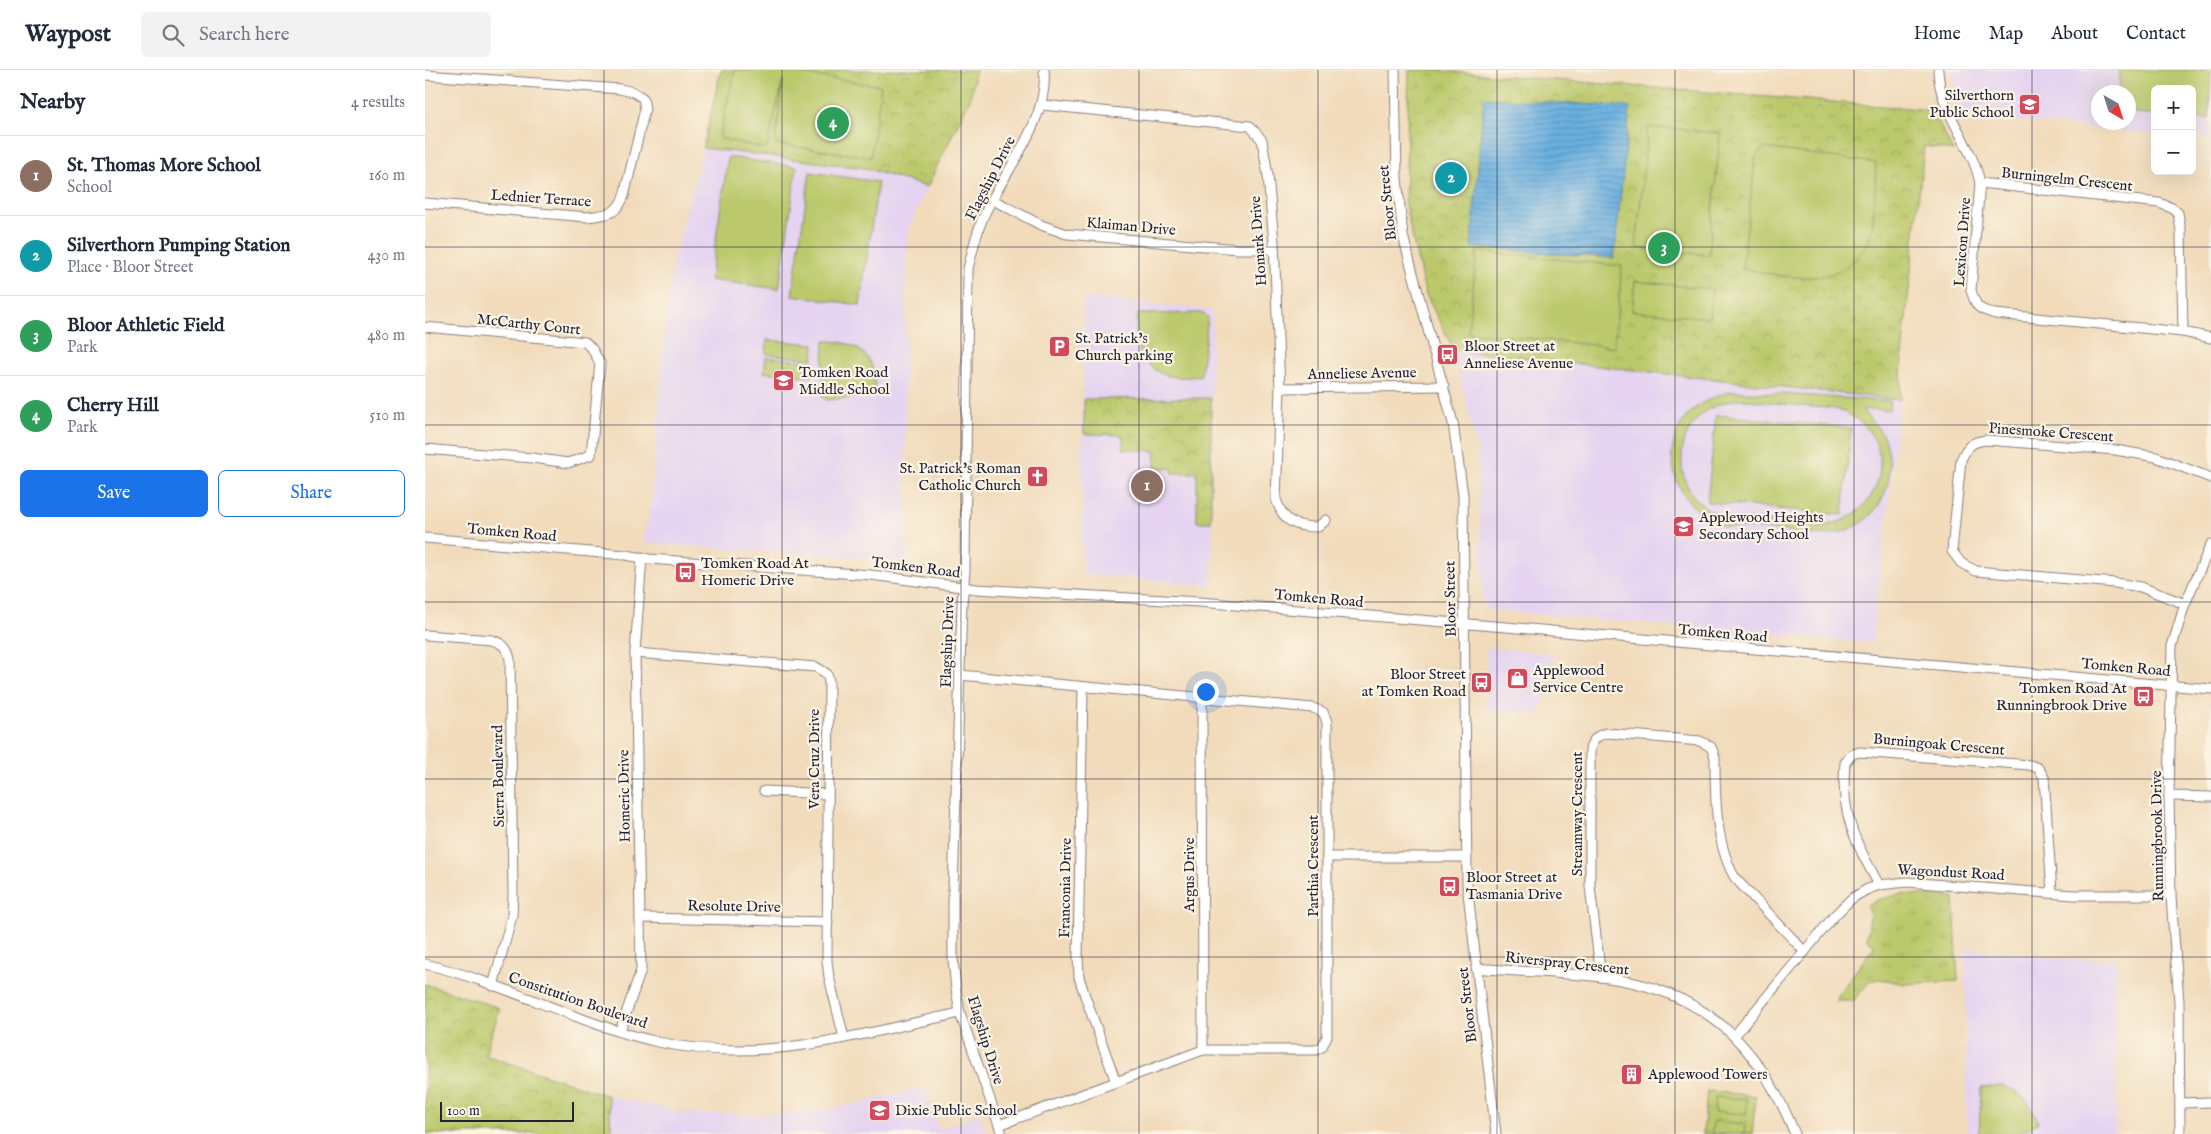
<!DOCTYPE html>
<html lang="en">
<head>
<meta charset="utf-8">
<style>
  :root { --surface:#fff; --page:#f2f2f3; --text:#1f2937; --muted:#747a83; --line:#e0e1e3; --accent:#1a73e8 }
  body { margin:0; font-family:"IM FELL English",serif; background:var(--page); color:var(--text) }
  .controls { position:absolute; right:15px; top:15px; display:grid; overflow:hidden; border-radius:8px; box-shadow:0 5px 20px #0002 }
  .controls button { width:45px; height:45px; display:grid; place-items:center; padding:0; border:0; border-bottom:1px solid var(--line); background:var(--surface); color:var(--text); font:25px sans-serif }
  .compass { position:absolute; left:1666px; top:15px; width:45px; height:45px; border-radius:50%; background:var(--surface); box-shadow:0 5px 20px #0002; rotate:141deg }
  .scale { position:absolute; left:15px; bottom:12px; width:134px; box-sizing:border-box; padding-left:5px; border:2px solid #22223b; border-top:0; font-size:14px; line-height:18px; white-space:nowrap; color:#22223b; -webkit-text-stroke:4px #fcf5e5; paint-order:stroke }
  .you { position:absolute; left:780px; top:621px; width:18px; height:18px; margin:-12px; border:4px solid #fff; border-radius:50%; background:#1a73e8; box-shadow:0 0 0 8px #1a73e833 }
  .badge { display:grid; place-items:center; width:32px; height:32px; border-radius:50%; background:var(--accent); color:#fff; font-size:16px; font-weight:700 }
  .pin { position:absolute; translate:-50% -50%; border:2px solid #fff; box-shadow:0 1px 5px #0006 }
  .list { margin:0; padding:0; list-style:none }
  h2 { display:flex; justify-content:space-between; align-items:center; height:65px; margin:0; padding:0 20px; font-size:21px }
  h2 small { font-size:16px; font-weight:400; color:var(--muted) }
  .list li { display:grid; grid-template-columns:32px 1fr auto; gap:15px; align-items:center; box-sizing:border-box; height:80px; padding:0 20px; border-top:1px solid var(--line) }
  .list b { display:block; font-size:19px; white-space:nowrap }
  .list p { margin:0; font-size:16px; white-space:nowrap; color:var(--muted) }
  .list em { font-size:16px; font-style:normal; color:var(--muted) }
  .actions { display:flex; gap:10px; padding:15px 20px }
  .actions a { flex:1; padding:11px 0; border:1px solid var(--accent); border-radius:8px; text-align:center; font-size:18px; color:var(--accent) }
  .actions .main { background:var(--accent); color:#fff }
  .icon { flex:none; width:28px; height:28px; fill:none; stroke:currentColor; stroke-width:2; stroke-linecap:round; stroke-linejoin:round }
  .map { position:relative; flex:none; width:1786px; height:1064px; overflow:hidden }
  header { display:flex; align-items:center; gap:30px; box-sizing:border-box; height:70px; padding:0 25px; background:var(--surface); border-bottom:1px solid var(--line) }
  header strong { font-size:24px }
  nav { display:flex; gap:28px; margin-inline-start:auto; font-size:18px }
  .search { width:350px; height:45px; background:var(--page); display:flex; align-items:center; gap:12px; box-sizing:border-box; padding:0 18px; border-radius:8px; color:var(--muted); font-size:19px }
  main { display:flex }
  aside { flex:1; background:var(--surface) }
  .map>svg:first-child { display:block }
</style>
</head>
<body>
<header>
<strong>Waypost</strong>
<div class="search"><svg class="icon" aria-label="search" viewBox="0 0 24 24"><circle cx="10" cy="10" r="6"/><path d="M15 15l6 6"/></svg>Search here</div>
<nav><a>Home</a><a>Map</a><a>About</a><a>Contact</a></nav>
</header>
<main>
<aside>
<h2>Nearby<small>4 results</small></h2>
<ul class="list">
<li><span class="badge" style="background:#8d6e63">1</span><div><b>St. Thomas More School</b><p>School</p></div><em>160 m</em></li>
<li><span class="badge" style="background:#0f9aa8">2</span><div><b>Silverthorn Pumping Station</b><p>Place · Bloor Street</p></div><em>430 m</em></li>
<li><span class="badge" style="background:#2e9e5b">3</span><div><b>Bloor Athletic Field</b><p>Park</p></div><em>480 m</em></li>
<li><span class="badge" style="background:#2e9e5b">4</span><div><b>Cherry Hill</b><p>Park</p></div><em>510 m</em></li>
</ul>
<div class="actions"><a class="main">Save</a><a>Share</a></div>
</aside>
<div class="map">
<svg width="1786" height="1064" viewBox="0 0 1786 1064">
  <defs>
    <pattern id="grass-tufts" width="24" height="20" patternUnits="userSpaceOnUse" patternTransform="scale(1.25)"><rect width="24" height="20" fill="#bbc96c"/><path d="M3 7l-1-3M5 7V3M7 7l1-3M15 17l-1-3M17 17v-4M19 17l1-3" fill="none" stroke="#a0ac5e"/></pattern>
    <pattern id="park-crowns" width="20" height="18" patternUnits="userSpaceOnUse" patternTransform="scale(1.25)"><rect width="20" height="18" fill="#bbc96c"/><path d="M2 6a3 3 0 1 1 6 0M12 15a3 3 0 1 1 6 0" fill="none" stroke="#a0ac5e"/></pattern>
    <pattern id="water-rules" width="6" height="5" patternUnits="userSpaceOnUse" patternTransform="scale(1.25)"><rect width="6" height="5" fill="#6ab0e0"/><path d="M0 2.5h6" fill="none" stroke="#578fb7"/></pattern>
  </defs>
  <rect width="100%" height="100%" fill="#fcf5e5"/>
  <filter id="ink" filterUnits="userSpaceOnUse"><feTurbulence type="fractalNoise" baseFrequency=".02" numOctaves="2"/><feDisplacementMap in="SourceGraphic" scale="10" xChannelSelector="R" yChannelSelector="G"/><feConvolveMatrix kernelMatrix="1 2 1 2 8 2 1 2 1" color-interpolation-filters="sRGB"/></filter>
  <filter id="wash" filterUnits="userSpaceOnUse"><feTurbulence type="fractalNoise" baseFrequency=".0096" numOctaves="4" result="noise"/><feDisplacementMap in="SourceGraphic" scale="20" xChannelSelector="R" yChannelSelector="G"/><feGaussianBlur stdDeviation="1.12" result="paint"/><feColorMatrix in="noise" values="0 0 0 0 0 0 0 0 0 0 0 0 0 0 0 0 0 1.4 0 .05"/><feComposite in="paint" operator="in"/></filter>
  <g filter="url(#wash)">
    <rect width="100%" height="100%" fill="#f1dbbb"/>
    <g fill="#e5d3f1" fill-rule="evenodd">
      <path d="M 1526,0 L 1786,0 L 1786,69 L 1767,67 L 1767,19 L 1730,19 L 1730,64 L 1541,46 L 1531,23 ZM 1674,22 L 1704,22 L 1704,52 L 1674,52 Z"/>
      <path d="M 278,78 L 440,98 L 502,117 L 483,160 L 481,185 L 480,344 L 482,491 L 218,473 L 226,436 L 239,264 L 244,219 L 250,185 Z"/>
      <path d="M 658,227 L 787,240 L 787,516 L 657,504 Z"/>
      <path d="M 1029,280 L 1475,330 L 1447,573 L 1065,540 L 1058,533 L 1052,378 Z"/>
      <path d="M 1062,578 L 1128,584 L 1122,618 L 1114,644 L 1060,639 Z"/>
      <path d="M 1540,878 L 1651,890 L 1691,889 L 1691,1064 L 1542,1064 Z"/>
      <path d="M 500,1017 L 513,1059 L 555,1044 L 562,1064 L 187,1064 L 183,1026 L 261,1043 L 339,1045 L 413,1038 Z"/>
    </g>
    <path fill="url(#grass-tufts)" stroke="#6e7654" d="M 1476,824 L 1529,827 L 1533,911 L 1480,914 L 1455,909 L 1445,911 L 1428,931 L 1412,931 L 1413,925 L 1450,875 L 1442,869 L 1445,847 L 1442,836 L 1452,830 Z"/>
    <g fill="url(#park-crowns)" stroke="#6e7654">
      <path d="M 296,0 L 551,0 L 545,29 L 502,117 L 440,98 L 278,78 Z"/>
      <path d="M 984,0 L 1006,0 L 1507,40 L 1528,81 L 1499,76 L 1477,286 L 1475,330 L 1029,280 L 1000,223 L 980,134 Z"/>
      <path d="M 786,328 L 786,452 L 772,452 L 772,403 L 748,403 L 747,398 L 730,398 L 730,381 L 698,379 L 698,365 L 659,364 L 659,329 Z"/>
      <path d="M 0,914 L 75,938 L 60,985 L 183,1026 L 187,1064 L 0,1064 Z"/>
      <path d="M 1282,1021 L 1331,1026 L 1327,1064 L 1278,1064 Z"/>
    </g>
    <g fill="#bbc96c" stroke="#6e7654" fill-rule="evenodd">
      <path d="M 310,0 L 350,0 L 456,16 L 446,87 L 350,74 L 358,10 L 342,79 L 294,68 Z"/>
      <path d="M 1695,0 L 1786,0 L 1784,49 L 1767,48 L 1767,19 L 1730,19 L 1730,45 L 1704,42 L 1704,22 L 1694,22 Z"/>
      <path d="M 1223,57 L 1295,63 L 1284,185 L 1211,178 Z"/>
      <path d="M 1339,78 L 1451,93 C 1450,108 1450,155 1445,166 C 1421,223 1365,207 1317,199 L 1331,85 Z"/>
      <path d="M 303,87 L 372,97 L 354,219 L 285,210 Z"/>
      <path d="M 385,102 L 453,112 L 435,235 L 367,225 Z"/>
      <path d="M 1052,181 L 1197,196 L 1189,277 L 1043,262 Z"/>
      <path d="M 1210,211 L 1287,219 L 1284,248 L 1207,241 Z"/>
      <path d="M 779,243 L 783,247 L 776,305 C 732,316 704,289 713,244 Z"/>
      <path d="M 342,270 L 389,274 L 388,289 L 341,284 Z"/>
      <path d="M 399,271 C 435,270 454,289 449,325 L 402,330 L 397,327 Z"/>
      <path d="M 341,287 L 388,292 L 387,307 L 339,302 Z"/>
      <path d="M 1308,321 L 1465,331 L 1464,340 L 1437,339 C 1444,349 1457,360 1461,372 C 1474,414 1452,457 1408,464 C 1395,467 1359,461 1344,459 C 1330,458 1307,459 1295,455 C 1264,444 1240,404 1249,372 C 1256,342 1280,328 1308,321 ZM 1315,329 C 1339,332 1362,334 1386,337 C 1396,338 1408,337 1416,341 C 1476,364 1463,444 1402,455 C 1385,459 1357,452 1338,451 C 1326,449 1312,450 1301,447 C 1295,446 1288,442 1283,439 C 1249,418 1248,366 1280,342 C 1290,334 1302,332 1315,329 Z"/>
      <path d="M 1291,345 L 1426,358 L 1418,445 L 1282,432 Z"/>
      <path d="M 1577,1016 C 1598,1023 1606,1032 1613,1053 L 1593,1064 L 1554,1064 L 1556,1018 Z"/>
      <path d="M 1290,1027 L 1322,1030 L 1321,1044 L 1289,1042 Z"/>
      <path d="M 1288,1051 L 1320,1054 L 1319,1064 L 1287,1064 Z"/>
    </g>
    <path fill="url(#water-rules)" stroke="#46698e" d="M 1059,28 L 1205,37 L 1189,188 L 1046,177 Z"/>
  </g>
  <g filter="url(#ink)">
    <g fill="none" stroke-linecap="round" stroke-linejoin="round">
      <defs>
        <g id="minor">
          <path d="M 970,0 L 972,108 L 978,166 L 1028,353 L 1038,425 L 1042,814 L 1071,1064"/>
          <path d="M 1513,0 C 1514,41 1547,73 1555,113 L 1546,220 C 1551,238 1553,239 1570,244 L 1758,262 L 1786,268"/>
          <path d="M 0,5 L 195,19 L 208,22 L 218,28 L 220,39 L 199,126 C 191,146 182,144 162,147 L 0,133"/>
          <path d="M 617,35 L 815,55 L 825,56 L 837,70 L 843,106 L 849,172 L 855,318 L 851,429 C 858,452 870,457 893,457 L 901,450"/>
          <path d="M 1555,113 L 1734,133 L 1747,138 L 1753,143 L 1756,161 L 1758,262"/>
          <path d="M 568,130 L 616,155 L 642,164 L 813,179 L 849,179"/>
          <path d="M 0,257 L 160,272 L 167,279 L 175,293 L 166,385 L 143,393 L 107,388 L 0,379"/>
          <path d="M 855,318 L 1019,316"/>
          <path d="M 0,468 L 201,485 L 224,489 L 446,505 L 552,519 L 774,532 L 1081,557 L 1786,619"/>
          <path d="M 1760,534 L 1716,517 L 1690,513 L 1551,501 L 1536,493 L 1527,481 L 1536,390 C 1542,376 1547,371 1562,370 L 1690,380 L 1731,387 L 1786,408"/>
          <path d="M 0,565 L 67,570 C 78,574 82,577 85,589 L 88,824 L 87,846 L 68,916"/>
          <path d="M 210,583 L 391,597 L 402,604 L 404,612 L 402,891 L 404,907 L 419,968"/>
          <path d="M 535,605 L 888,638 L 898,642 L 902,652 L 902,966 L 897,977 L 891,980 L 778,980 L 574,1055"/>
          <path d="M 658,617 L 653,886 L 654,907 L 660,926 L 691,1012"/>
          <path d="M 777,629 L 778,980"/>
          <path d="M 339,721 L 403,724"/>
          <path d="M 1744,726 L 1786,727"/>
          <path d="M 902,787 L 1042,787"/>
          <path d="M 1454,815 C 1430,771 1415,744 1420,693 L 1427,684 L 1435,682 L 1605,695 L 1613,698 L 1619,707 L 1627,822"/>
          <path d="M 215,848 L 403,852"/>
          <path d="M 0,894 C 80,913 153,954 233,972 C 340,995 432,964 535,943"/>
          <path d="M 1051,898 C 1092,902 1134,902 1176,907 C 1277,919 1333,972 1370,1064"/>
          <path d="M 1176,907 L 1165,817 L 1165,680 C 1167,670 1172,665 1182,663 L 1275,671 L 1286,677 L 1290,687 C 1290,727 1290,773 1310,808 L 1380,882"/>
          <path d="M 195,961 L 216,900 L 210,583 L 217,487"/>
          <path d="M 1310,965 L 1410,845 L 1426,829 L 1441,820 L 1454,815 L 1482,812 L 1648,825 L 1746,825"/>
          <path d="M 1756,1033 L 1786,1032"/>
          <path d="M 577,1064 L 535,943 L 531,919 L 528,889 L 528,821 L 537,533 L 540,501 L 543,199 C 548,178 553,156 563,137 C 584,96 624,47 619,0"/>
          <path d="M 1755,1064 L 1754,932 L 1746,827 L 1744,726 L 1747,576 L 1760,534 L 1786,474"/>
        </g>
      </defs>
      <use href="#minor" stroke="#8a7e7b" stroke-width="11"/>
      <use href="#minor" stroke="#fff" stroke-width="9"/>
    </g>
  </g>
  <path fill="none" stroke="#22223b" stroke-width="1" stroke-opacity="0.55" d="M 179,0 L 179,1064M 357,0 L 357,1064M 536,0 L 536,1064M 714,0 L 714,1064M 893,0 L 893,1064M 1072,0 L 1072,1064M 1250,0 L 1250,1064M 1429,0 L 1429,1064M 1607,0 L 1607,1064M 0,177 L 1786,177M 0,355 L 1786,355M 0,532 L 1786,532M 0,709 L 1786,709M 0,887 L 1786,887"/>
  <defs>
    <symbol id="school-square" viewBox="-11 -11 22 22"><rect x="-9" y="-9" width="18" height="18" rx="4" fill="#d1495b" stroke="#fcf5e5"/><path d="M0-5L7-2L0 1L-7-2ZM-4 1L0 2.5L4 1V4Q0 6-4 4Z" fill="#fff"/></symbol>
    <symbol id="parking-square" viewBox="-11 -11 22 22"><rect x="-9" y="-9" width="18" height="18" rx="4" fill="#d1495b" stroke="#fcf5e5"/><path d="M-3.5-5.5H1a3.5 3.5 0 0 1 0 7H-1V5.5H-3.5ZM-1-3.4V-.6H.8a1.4 1.4 0 0 0 0-2.8Z" fill="#fff"/></symbol>
    <symbol id="bus-square" viewBox="-11 -11 22 22"><rect x="-9" y="-9" width="18" height="18" rx="4" fill="#d1495b" stroke="#fcf5e5"/><path d="M-5-6H5V4H4V6H2V4H-2V6H-4V4H-5ZM-3.5-4V0h7V-4ZM-3.5 1.2v1.5H-2V1.2ZM2 1.2v1.5H3.5V1.2Z" fill="#fff"/></symbol>
    <symbol id="church-square" viewBox="-11 -11 22 22"><rect x="-9" y="-9" width="18" height="18" rx="4" fill="#d1495b" stroke="#fcf5e5"/><path d="M-1.2-6h2.4v3.5h3.3v2.4h-3.3V6h-2.4V-.1h-3.3v-2.4h3.3Z" fill="#fff"/></symbol>
    <symbol id="shop-square" viewBox="-11 -11 22 22"><rect x="-9" y="-9" width="18" height="18" rx="4" fill="#d1495b" stroke="#fcf5e5"/><path d="M-5-2.5h2.3a2.7 3.5 0 0 1 5.4 0H5L5.5 6h-11ZM-1.5-2.5h3a1.5 2.3 0 0 0-3 0Z" fill="#fff"/></symbol>
    <symbol id="building-square" viewBox="-11 -11 22 22"><rect x="-9" y="-9" width="18" height="18" rx="4" fill="#d1495b" stroke="#fcf5e5"/><path d="M-4-6H4V6H1V3H-1V6H-4ZM-2.5-4.3h1.7v1.8h-1.7ZM.8-4.3h1.7v1.8H.8ZM-2.5-1h1.7V.8h-1.7ZM.8-1h1.7V.8H.8Z" fill="#fff"/></symbol>
  </defs>
  <g fill-rule="evenodd">
    <use href="#school-square" x="1592" y="22" width="25" height="25"/>
    <use href="#parking-square" x="622" y="264" width="25" height="25"/>
    <use href="#bus-square" x="1010" y="272" width="25" height="25"/>
    <use href="#school-square" x="346" y="298" width="25" height="25"/>
    <use href="#church-square" x="600" y="394" width="25" height="25"/>
    <use href="#school-square" x="1246" y="444" width="25" height="25"/>
    <use href="#bus-square" x="248" y="490" width="25" height="25"/>
    <use href="#shop-square" x="1080" y="596" width="25" height="25"/>
    <use href="#bus-square" x="1044" y="600" width="25" height="25"/>
    <use href="#bus-square" x="1706" y="614" width="25" height="25"/>
    <use href="#bus-square" x="1012" y="804" width="25" height="25"/>
    <use href="#building-square" x="1194" y="992" width="25" height="25"/>
    <use href="#school-square" x="442" y="1028" width="25" height="25"/>
  </g>
  <g text-anchor="middle" stroke-width="4.5" stroke-linejoin="round" paint-order="stroke">
    <g font-size="15" fill="#22223b" stroke="#fcf5e5" text-anchor="start">
      <text x="1589" y="30" text-anchor="end">Silverthorn<tspan x="1589" dy="17">Public School</tspan></text>
      <text x="650" y="273">St. Patrick's<tspan x="650" dy="17">Church parking</tspan></text>
      <text x="1039" y="281">Bloor Street at<tspan x="1039" dy="17">Anneliese Avenue</tspan></text>
      <text x="374" y="307">Tomken Road<tspan x="374" dy="17">Middle School</tspan></text>
      <text x="596" y="403" text-anchor="end">St. Patrick's Roman<tspan x="596" dy="17">Catholic Church</tspan></text>
      <text x="1274" y="452">Applewood Heights<tspan x="1274" dy="17">Secondary School</tspan></text>
      <text x="276" y="498">Tomken Road At<tspan x="276" dy="17">Homeric Drive</tspan></text>
      <text x="1108" y="605">Applewood<tspan x="1108" dy="17">Service Centre</tspan></text>
      <text x="1041" y="609" text-anchor="end">Bloor Street<tspan x="1041" dy="17">at Tomken Road</tspan></text>
      <text x="1702" y="623" text-anchor="end">Tomken Road At<tspan x="1702" dy="17">Runningbrook Drive</tspan></text>
      <text x="1041" y="812">Bloor Street at<tspan x="1041" dy="17">Tasmania Drive</tspan></text>
      <text x="1223" y="1009">Applewood Towers</text>
      <text x="470" y="1045">Dixie Public School</text>
    </g>
    <g font-size="15" fill="#22223b" stroke="#fcf5e5">
      <text transform="translate(565 108) rotate(-63)" y="5">Flagship Drive</text>
      <text transform="translate(1642 109) rotate(6)" y="5">Burningelm Crescent</text>
      <text transform="translate(116 128) rotate(4)" y="5">Lednier Terrace</text>
      <text transform="translate(962 133) rotate(-96)" y="5">Bloor Street</text>
      <text transform="translate(706 156) rotate(5)" y="5">Klaiman Drive</text>
      <text transform="translate(833 171) rotate(-94)" y="5">Homark Drive</text>
      <text transform="translate(1537 172) rotate(-86)" y="5">Lexicon Drive</text>
      <text transform="translate(104 254) rotate(6)" y="5">McCarthy Court</text>
      <text transform="translate(937 303) rotate(-1)" y="5">Anneliese Avenue</text>
      <text transform="translate(1626 362) rotate(4)" y="5">Pinesmoke Crescent</text>
      <text transform="translate(87 462) rotate(5)" y="5">Tomken Road</text>
      <text transform="translate(491 497) rotate(7)" y="5">Tomken Road</text>
      <text transform="translate(894 528) rotate(5)" y="5">Tomken Road</text>
      <text transform="translate(1025 529) rotate(-91)" y="5">Bloor Street</text>
      <text transform="translate(1298 563) rotate(5)" y="5">Tomken Road</text>
      <text transform="translate(522 572) rotate(-88)" y="5">Flagship Drive</text>
      <text transform="translate(1701 597) rotate(5)" y="5">Tomken Road</text>
      <text transform="translate(1514 674) rotate(5)" y="5">Burningoak Crescent</text>
      <text transform="translate(389 689) rotate(-90)" y="5">Vera Cruz Drive</text>
      <text transform="translate(73 706) rotate(-91)" y="5">Sierra Boulevard</text>
      <text transform="translate(199 726) rotate(-91)" y="5">Homeric Drive</text>
      <text transform="translate(1152 744) rotate(-90)" y="5">Streamway Crescent</text>
      <text transform="translate(1732 766) rotate(-91)" y="5">Runningbrook Drive</text>
      <text transform="translate(888 796) rotate(-90)" y="5">Parthia Crescent</text>
      <text transform="translate(1526 802) rotate(3)" y="5">Wagondust Road</text>
      <text transform="translate(764 805) rotate(-90)" y="5">Argus Drive</text>
      <text transform="translate(640 818) rotate(-89)" y="5">Franconia Drive</text>
      <text transform="translate(309 836) rotate(1)" y="5">Resolute Drive</text>
      <text transform="translate(1142 893) rotate(6)" y="5">Riverspray Crescent</text>
      <text transform="translate(153 930) rotate(19)" y="5">Constitution Boulevard</text>
      <text transform="translate(1042 935) rotate(-97)" y="5">Bloor Street</text>
      <text transform="translate(561 970) rotate(73)" y="5">Flagship Drive</text>
    </g>
  </g>
</svg>
<div class="controls">
<button>+</button>
<button>−</button>
</div>
<svg class="compass" viewBox="-18 -18 36 36"><path d="M0-13l5 13h-10z" fill="#e53935"/><path d="M0 13l5-13h-10z" fill="#747a83"/></svg>
<div class="scale">100 m</div>
<div class="you"></div>
<div class="pin badge" style="left:722px;top:416px;background:#8d6e63">1</div>
<div class="pin badge" style="left:1026px;top:108px;background:#0f9aa8">2</div>
<div class="pin badge" style="left:1239px;top:178px;background:#2e9e5b">3</div>
<div class="pin badge" style="left:408px;top:53px;background:#2e9e5b">4</div>
</div>
</main>
</body>
</html>
